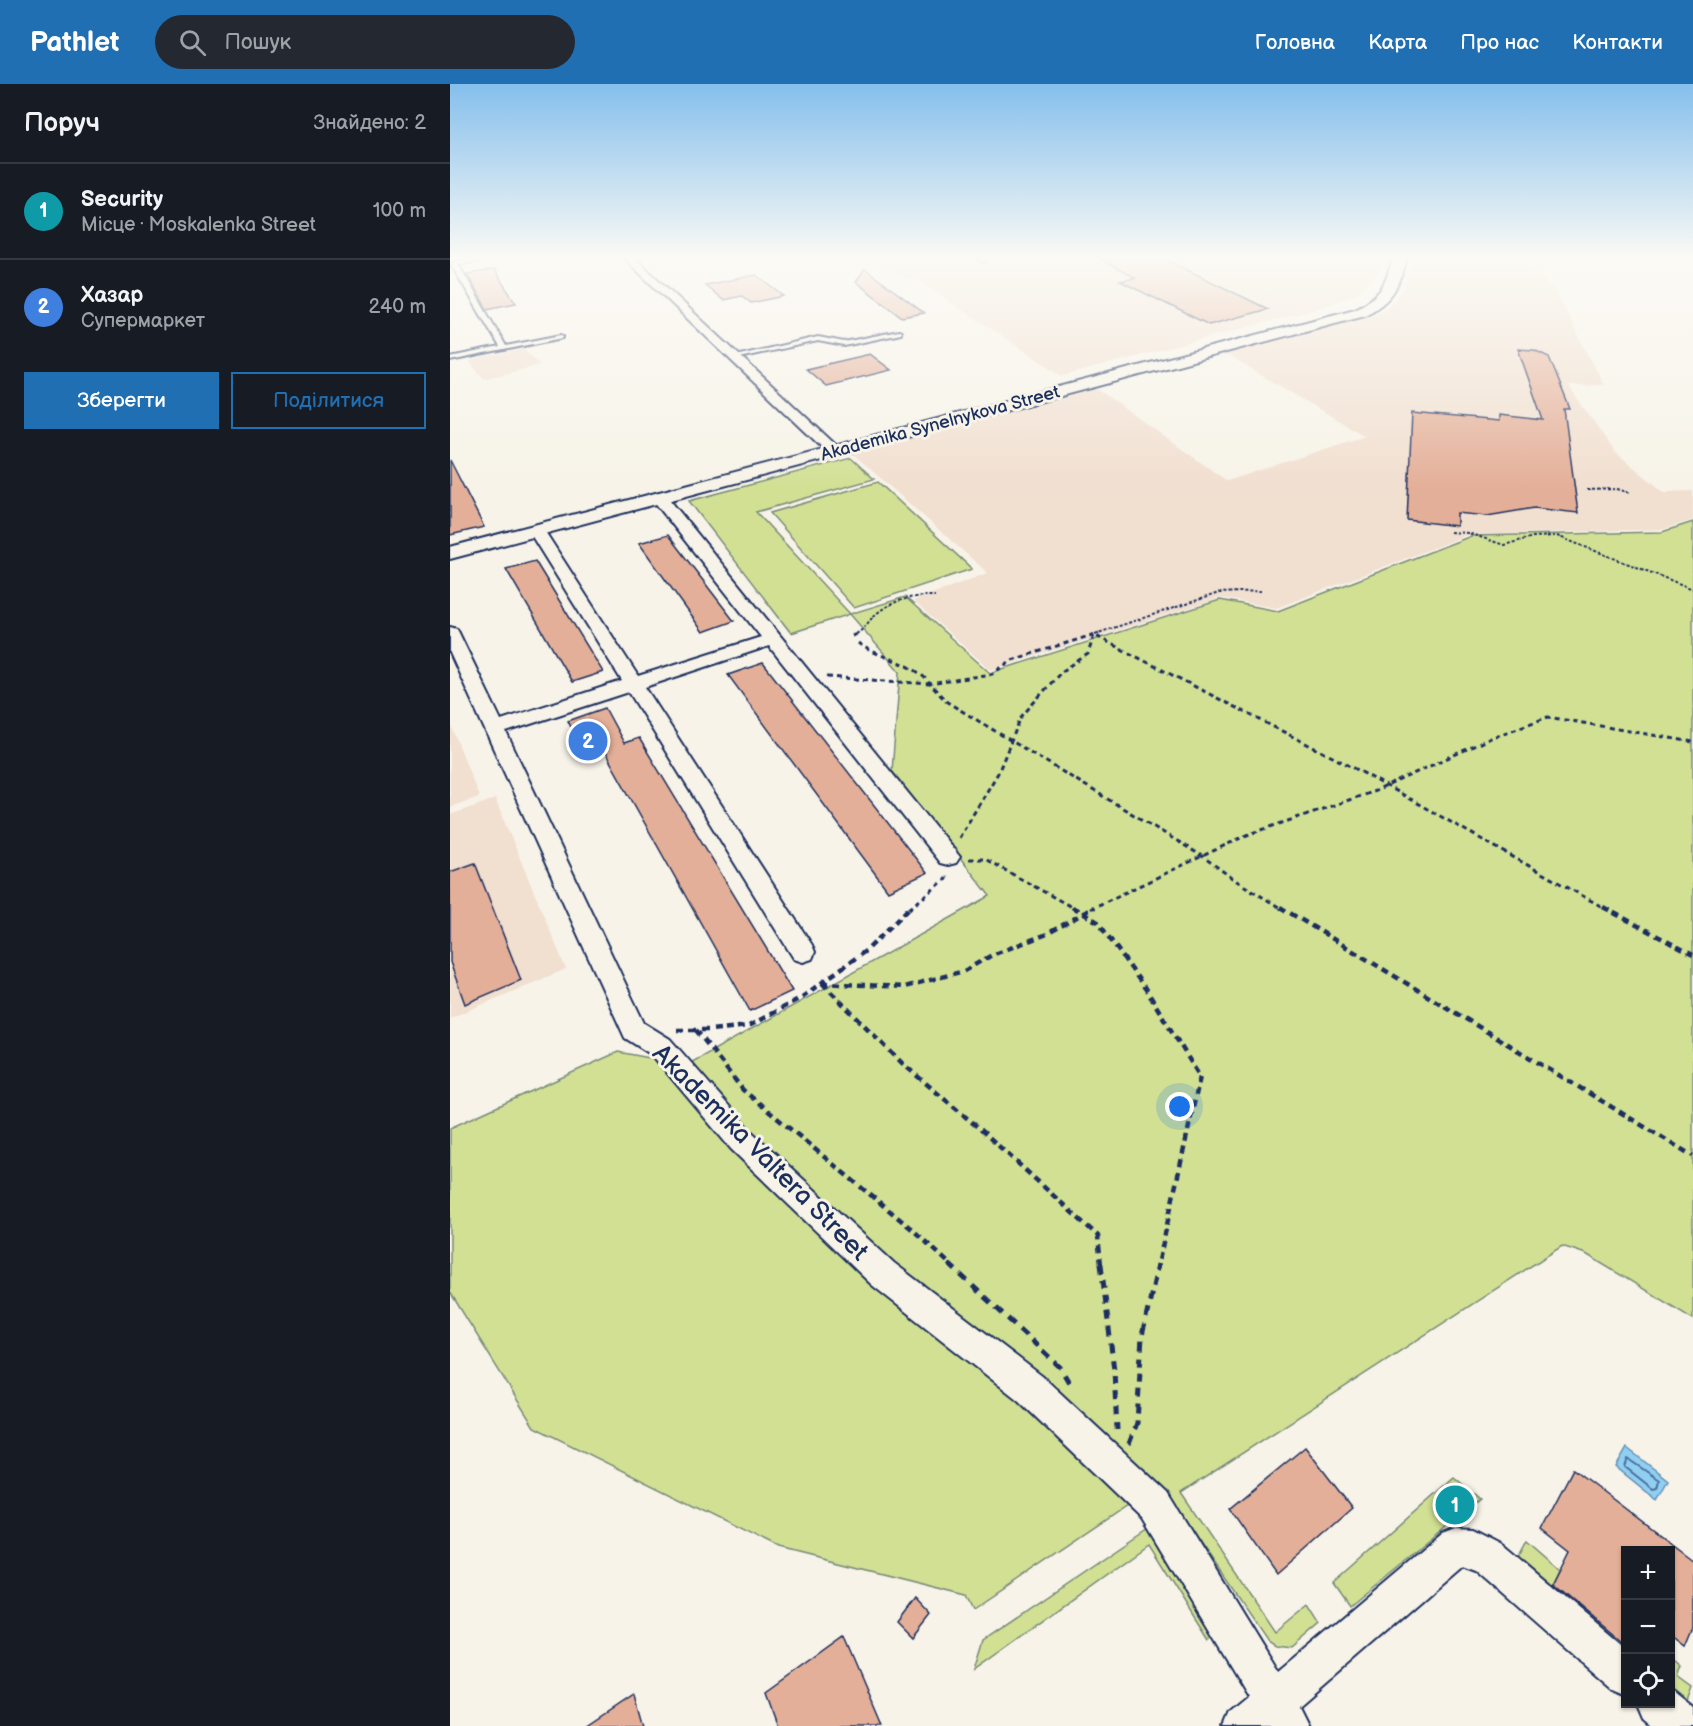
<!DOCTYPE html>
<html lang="uk">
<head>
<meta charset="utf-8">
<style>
  :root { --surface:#171b24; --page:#242831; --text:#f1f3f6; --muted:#9ea1a6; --line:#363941; --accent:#1f6fb2 }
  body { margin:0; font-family:"Balsamiq Sans",sans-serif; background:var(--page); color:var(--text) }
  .controls { position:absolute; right:18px; bottom:18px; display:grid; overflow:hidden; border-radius:0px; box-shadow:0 2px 4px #0004 }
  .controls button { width:54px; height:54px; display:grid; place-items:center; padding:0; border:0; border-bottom:2px solid var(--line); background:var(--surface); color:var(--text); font:30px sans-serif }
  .you { position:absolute; left:730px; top:1023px; width:21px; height:21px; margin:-15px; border:4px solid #fff; border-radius:50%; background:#1a73e8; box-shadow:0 0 0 9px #1a73e833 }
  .badge { display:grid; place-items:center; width:39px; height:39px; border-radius:50%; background:var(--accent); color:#fff; font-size:20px; font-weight:700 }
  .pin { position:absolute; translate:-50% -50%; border:3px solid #fff; box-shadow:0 2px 6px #0006 }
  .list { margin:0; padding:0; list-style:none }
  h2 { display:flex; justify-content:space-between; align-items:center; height:78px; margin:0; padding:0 24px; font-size:26px }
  h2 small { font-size:20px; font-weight:400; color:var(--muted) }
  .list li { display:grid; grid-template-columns:39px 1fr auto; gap:18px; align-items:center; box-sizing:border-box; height:96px; padding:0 24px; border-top:2px solid var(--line) }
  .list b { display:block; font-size:22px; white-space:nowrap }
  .list p { margin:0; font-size:20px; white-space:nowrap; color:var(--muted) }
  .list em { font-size:20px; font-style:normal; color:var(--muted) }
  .actions { display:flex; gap:12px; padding:18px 24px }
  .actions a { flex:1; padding:14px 0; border:2px solid var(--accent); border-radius:0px; text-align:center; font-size:21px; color:var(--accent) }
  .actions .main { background:var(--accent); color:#fff }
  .icon { flex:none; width:33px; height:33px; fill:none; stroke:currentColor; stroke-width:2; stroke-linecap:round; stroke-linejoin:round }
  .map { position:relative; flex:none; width:1243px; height:1642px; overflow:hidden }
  header { display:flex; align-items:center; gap:36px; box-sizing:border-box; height:84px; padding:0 30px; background:var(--accent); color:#fff }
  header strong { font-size:28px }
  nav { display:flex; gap:33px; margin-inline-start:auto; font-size:21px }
  .search { width:420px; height:54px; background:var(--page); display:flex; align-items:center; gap:15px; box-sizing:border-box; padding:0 21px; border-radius:33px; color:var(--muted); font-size:22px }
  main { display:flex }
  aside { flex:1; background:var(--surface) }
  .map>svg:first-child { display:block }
</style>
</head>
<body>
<header>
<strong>Pathlet</strong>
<div class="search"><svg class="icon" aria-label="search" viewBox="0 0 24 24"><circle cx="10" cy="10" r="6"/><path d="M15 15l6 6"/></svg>Пошук</div>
<nav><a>Головна</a><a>Карта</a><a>Про нас</a><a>Контакти</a></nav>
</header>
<main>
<aside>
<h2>Поруч<small>Знайдено: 2</small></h2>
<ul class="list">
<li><span class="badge" style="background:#0f9aa8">1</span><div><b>Security</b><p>Місце · Moskalenka Street</p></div><em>100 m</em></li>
<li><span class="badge" style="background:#3f7fe0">2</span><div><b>Хазар</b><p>Супермаркет</p></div><em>240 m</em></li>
</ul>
<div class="actions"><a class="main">Зберегти</a><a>Поділитися</a></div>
</aside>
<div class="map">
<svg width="1243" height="1642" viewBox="0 0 1243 1642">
  <rect width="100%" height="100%" fill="#f7f3e8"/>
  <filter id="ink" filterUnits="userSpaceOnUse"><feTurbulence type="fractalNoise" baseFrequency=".0167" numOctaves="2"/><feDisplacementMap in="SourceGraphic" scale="12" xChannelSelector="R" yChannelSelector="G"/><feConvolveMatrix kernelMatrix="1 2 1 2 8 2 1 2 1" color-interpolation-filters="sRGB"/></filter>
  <g filter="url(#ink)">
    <g fill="#f1dfd0">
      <path d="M 422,174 L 932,174 L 927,191 L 908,209 L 873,223 L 613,292 L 473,200 L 446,190 Z"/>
      <path d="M 962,174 L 1069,174 L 1104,205 L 1154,301 L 1118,302 L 1165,368 L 1214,408 L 1243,407 L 1243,436 L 1214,445 L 1017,451 L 826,524 L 771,514 L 541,586 L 463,517 L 538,489 L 402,369 L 647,305 L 777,397 L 915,352 L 775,270 L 921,232 L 936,225 L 955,203 Z"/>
      <path d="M 74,265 L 90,281 L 34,295 L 19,277 Z"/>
      <path d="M 0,638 L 29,713 L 0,723 Z"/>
      <path d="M 45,715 L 116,885 L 0,934 L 0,731 Z"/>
    </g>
    <g fill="#d2e094" stroke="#768879" stroke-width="1.5">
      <path d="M 401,374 L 424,395 L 306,428 L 400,530 L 455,513 L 540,589 L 770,516 L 828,527 L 1021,452 L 1212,448 L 1243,438 L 1243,1235 L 1136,1170 L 1112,1162 L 731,1409 L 825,1548 L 859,1520 L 871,1539 L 842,1564 L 825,1562 L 817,1557 L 720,1414 L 686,1416 L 523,1526 L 516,1511 L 328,1464 L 84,1343 L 0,1208 L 0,1044 L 168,968 L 237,981 L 540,812 L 442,687 L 450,588 L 400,530 L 341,549 L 239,417 Z"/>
      <path d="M 428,398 L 522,485 L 404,524 L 320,429 Z"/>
      <path d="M 1004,1393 L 1030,1415 L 900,1522 L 884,1499 Z"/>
      <path d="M 704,1440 L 771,1546 L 759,1556 L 699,1460 L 524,1585 L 533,1556 Z"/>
      <path d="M 1077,1456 L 1110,1485 L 1097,1512 L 1062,1484 Z"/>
      <path d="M 1220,1572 L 1232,1582 L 1228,1593 L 1243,1604 L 1235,1626 L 1221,1614 Z"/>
    </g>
    <path fill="#91cff2" stroke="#628fb7" stroke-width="1.5" d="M 1177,1364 L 1218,1396 L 1207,1416 L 1166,1383 Z"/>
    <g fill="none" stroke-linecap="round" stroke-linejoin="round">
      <path stroke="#4a6f99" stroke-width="2" d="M 1178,1375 L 1209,1396 L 1207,1404 L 1203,1405 L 1175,1383 Z"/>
    </g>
    <g fill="#e4af98" stroke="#1b2f5e" stroke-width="1.5">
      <path d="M 648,174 L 713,174 L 818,225 L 759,241 L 670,197 L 685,194 Z"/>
      <path d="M 415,185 L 474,229 L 452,233 L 406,198 Z"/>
      <path d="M 44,186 L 66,219 L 37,225 L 17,190 Z"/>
      <path d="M 306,191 L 334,212 L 301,219 L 292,212 L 273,216 L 255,201 Z"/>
      <path d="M 1068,265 L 1084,266 L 1099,273 L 1120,325 L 1114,325 L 1128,429 L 1084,424 L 1037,432 L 1007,429 L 1007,442 L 957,436 L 962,329 L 1049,337 L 1049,331 L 1093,336 Z"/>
      <path d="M 420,270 L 441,286 L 376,302 L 356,285 Z"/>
      <path d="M 0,376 L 34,443 L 0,451 Z"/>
      <path d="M 218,451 L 284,537 L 253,548 L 189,459 Z"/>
      <path d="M 85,477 L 153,588 L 122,598 L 56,485 Z"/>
      <path d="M 313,579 L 477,789 L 438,807 L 278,591 Z"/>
      <path d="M 155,624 L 174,659 L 189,654 L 342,907 L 300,927 L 152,663 L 134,669 L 118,637 Z"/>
      <path d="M 25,779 L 71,896 L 15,920 L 0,878 L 0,788 Z"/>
      <path d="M 855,1363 L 902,1424 L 826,1491 L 780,1425 Z"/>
      <path d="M 1123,1385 L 1243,1476 L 1243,1543 L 1235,1562 L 1221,1551 L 1221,1467 L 1176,1467 L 1176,1547 L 1171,1557 L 1103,1500 L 1120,1466 L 1092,1444 Z"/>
      <path d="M 465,1514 L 481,1531 L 463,1554 L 447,1538 Z"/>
      <path d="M 394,1553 L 432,1642 L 328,1642 L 316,1609 Z"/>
      <path d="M 184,1610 L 193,1642 L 136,1642 Z"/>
    </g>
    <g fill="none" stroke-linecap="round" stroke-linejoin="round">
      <defs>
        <g id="service">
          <path d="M 29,174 L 57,174 L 8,180 L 56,262 L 111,251 L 113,252 L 113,254 L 0,277 L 0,273 L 50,263 L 2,182 L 3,178 Z"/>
          <path d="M 527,174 L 537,176 L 534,178 Z"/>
          <path d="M 449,247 L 451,248 L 451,250 L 394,262 L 368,257 L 284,275 L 281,273 L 368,253 L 394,258 Z"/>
        </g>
        <g id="minor">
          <path d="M 174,174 L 185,174 L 389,364 L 391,367 L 389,370 L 379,370 Z"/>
          <path d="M 209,408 L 215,410 L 510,773 L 506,779 L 498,781 L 490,779 L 319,562 L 195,603 L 362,861 L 365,868 L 362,875 L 353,878 L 344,875 L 179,608 L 56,648 L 194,939 L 220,955 L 301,1047 L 444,1179 L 592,1292 L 718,1409 L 828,1588 L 993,1449 L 1006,1444 L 1023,1445 L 1052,1460 L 1176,1565 L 1176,1611 L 1162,1605 L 1026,1486 L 1012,1481 L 849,1622 L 859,1642 L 775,1642 L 781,1628 L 799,1613 L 692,1435 L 568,1316 L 422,1201 L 281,1065 L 202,971 L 175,954 L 0,569 L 0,543 L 7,545 L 9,549 L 51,636 L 172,597 L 78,446 L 86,441 L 94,446 L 188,592 L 311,553 L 203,416 L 201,413 Z"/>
          <path d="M 1220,1605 L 1243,1623 L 1243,1642 L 1203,1642 L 1194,1634 L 1188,1620 L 1220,1620 Z"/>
        </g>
        <path id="tertiary" d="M 943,174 L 957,174 C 950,202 941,218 915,231 L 0,475 L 0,463 L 905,225 C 931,212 935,202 943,174 Z"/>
      </defs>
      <use href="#service" stroke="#1b2f5e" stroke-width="4"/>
      <use href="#minor" stroke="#1b2f5e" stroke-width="4"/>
      <use href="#tertiary" stroke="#1b2f5e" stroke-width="4"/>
      <g stroke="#1b2f5e" stroke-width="2" stroke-dasharray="3 2" stroke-linecap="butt">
        <path d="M 1137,406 L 1167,405 L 1181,409"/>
        <path d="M 1000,448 L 1018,449 L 1054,461 L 1083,453 L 1107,452 L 1243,505"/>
        <path d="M 406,550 C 415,545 419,536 426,530 C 443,516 464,511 485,512"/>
        <path d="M 645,550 L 769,509 L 811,507"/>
      </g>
      <g stroke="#1b2f5e" stroke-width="3" stroke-dasharray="5 4" stroke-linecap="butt">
        <path d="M 402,552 L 409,549"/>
        <path d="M 408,559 C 431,576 462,576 480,600 L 542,590 L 562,576 L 649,549"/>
        <path d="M 377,593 L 480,600 L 497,618 L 752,772 L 785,796 L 832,825"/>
        <path d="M 509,754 L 548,689 L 571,633 L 611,588 L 638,570 L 644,551 L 906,685 L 1156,825"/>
        <path d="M 519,775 L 535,775 L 625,825"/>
        <path d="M 459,825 L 496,795 L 496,792"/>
        <path d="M 640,825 L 797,751 L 928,706 L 1043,653 L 1098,633 L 1243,658"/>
      </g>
      <g stroke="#1b2f5e" stroke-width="4.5" stroke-dasharray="7 5" stroke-linecap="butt">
        <path d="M 622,823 L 648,838 L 697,907 L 750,993 L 708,1181"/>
        <path d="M 830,823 L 1243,1072"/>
        <path d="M 1153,823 L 1243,871"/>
        <path d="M 372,899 L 454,903 L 514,887 L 542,871 L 597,850 L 644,823"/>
        <path d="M 372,899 L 453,980 L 530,1045 L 648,1152 L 651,1181"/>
        <path d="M 227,946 L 260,946 L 299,942 L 352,913 L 418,865 L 460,823"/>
        <path d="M 246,946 L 293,1006 L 463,1146 L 501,1181"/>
      </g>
      <g stroke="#1b2f5e" stroke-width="5" stroke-dasharray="9 7" stroke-linecap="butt">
        <path d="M 499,1180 L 610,1283 L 621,1302"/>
        <path d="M 651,1180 L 664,1286 L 667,1346"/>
        <path d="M 679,1360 L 687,1339 L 692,1252 L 708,1180"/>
      </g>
      <use href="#service" fill="#f7f3e8" fill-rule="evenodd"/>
      <use href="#minor" fill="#f7f3e8" fill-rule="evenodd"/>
      <use href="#tertiary" fill="#f7f3e8" fill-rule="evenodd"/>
    </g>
  </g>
  <linearGradient id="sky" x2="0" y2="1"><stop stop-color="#85bfec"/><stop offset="0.43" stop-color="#fbfaf5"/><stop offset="1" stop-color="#fbfaf5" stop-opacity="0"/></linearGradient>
  <rect width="1243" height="404" fill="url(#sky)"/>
  <g text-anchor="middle" stroke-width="6" stroke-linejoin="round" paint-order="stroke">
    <g font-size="18" fill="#1b2f5e" stroke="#f7f3e8">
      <text transform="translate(490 339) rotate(-15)" y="6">Akademika Synelnykova Street</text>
    </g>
    <g font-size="26" fill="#1b2f5e" stroke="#f7f3e8">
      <text transform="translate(311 1068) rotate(45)" y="9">Akademika Valtera Street</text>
    </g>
  </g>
</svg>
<div class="controls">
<button>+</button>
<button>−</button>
<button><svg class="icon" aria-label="locate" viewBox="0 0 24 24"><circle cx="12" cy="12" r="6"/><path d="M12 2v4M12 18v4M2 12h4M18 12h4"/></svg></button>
</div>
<div class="you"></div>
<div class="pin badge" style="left:1005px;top:1421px;background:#0f9aa8">1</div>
<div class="pin badge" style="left:138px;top:657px;background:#3f7fe0">2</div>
</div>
</main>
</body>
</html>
